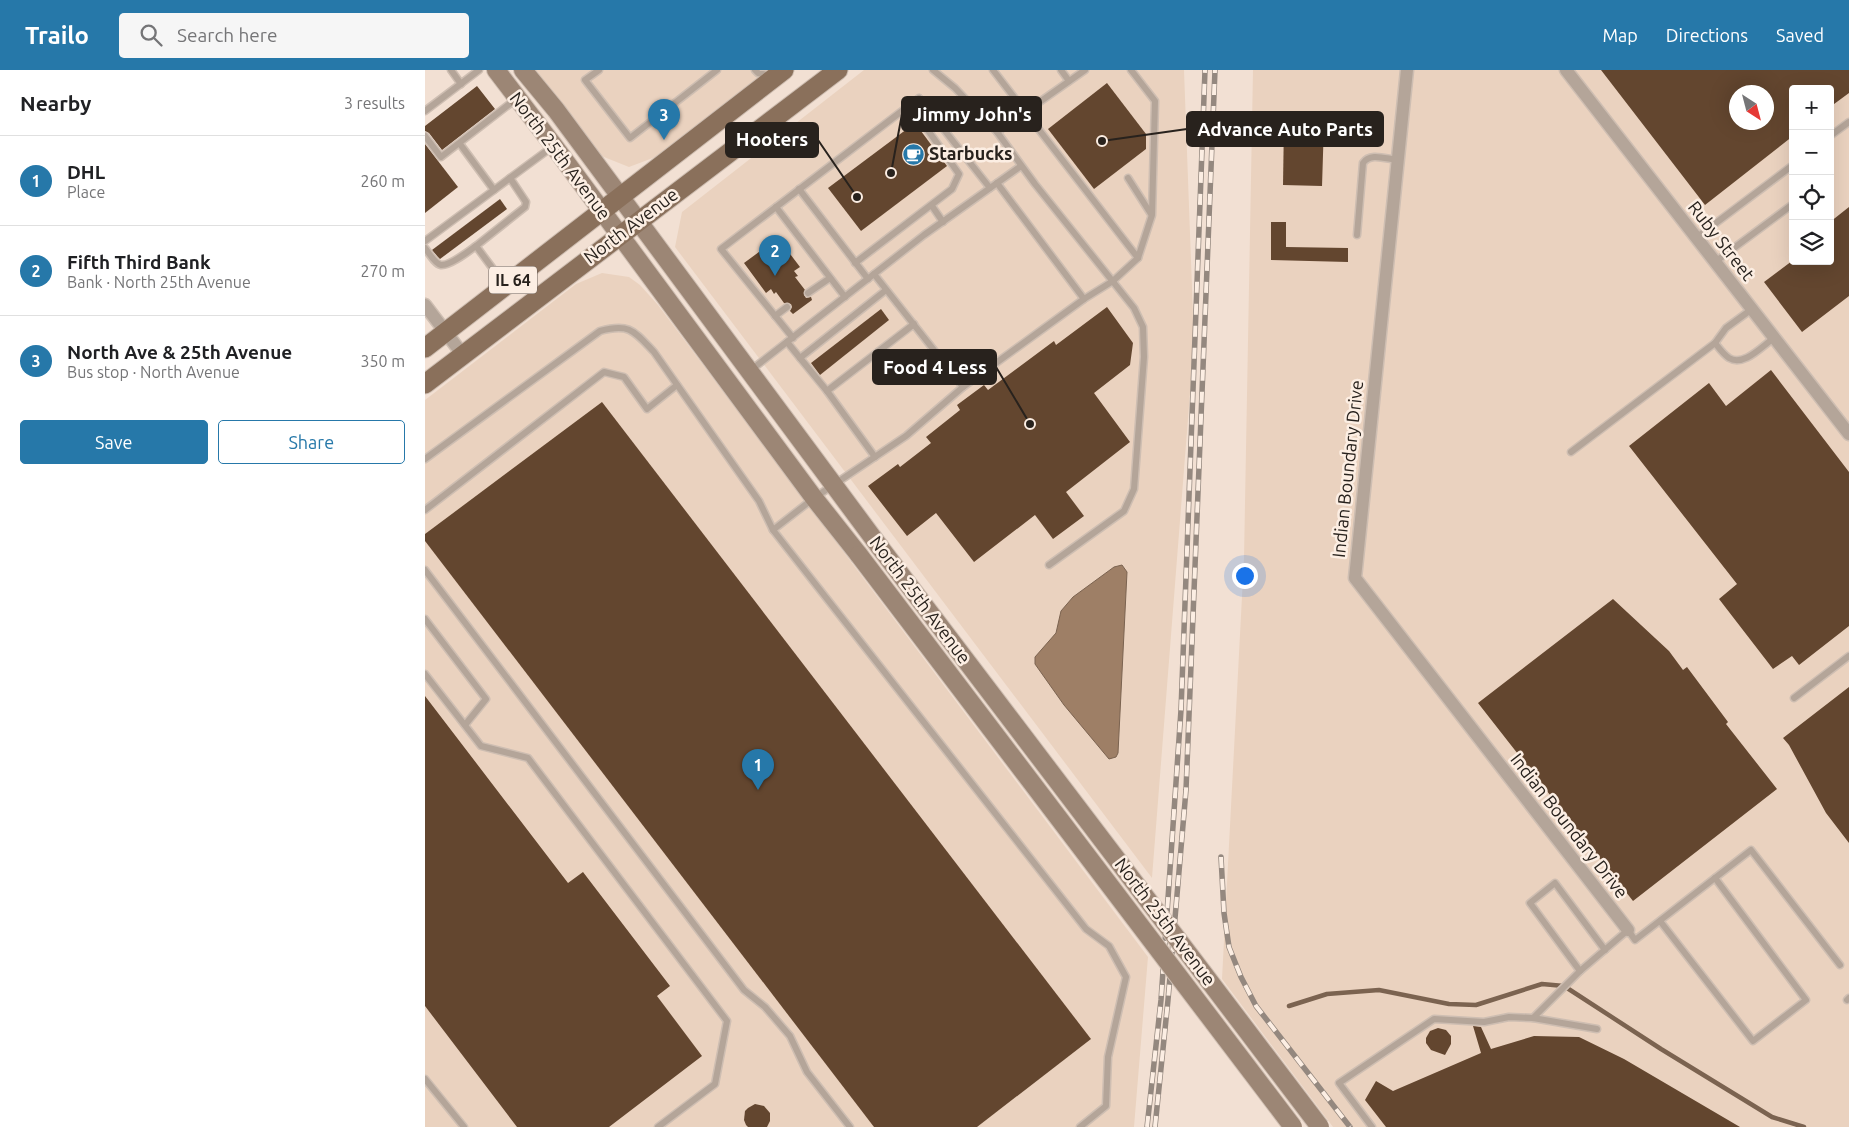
<!DOCTYPE html>
<html lang="en">
<head>
<meta charset="utf-8">
<style>
  :root { --surface:#fff; --page:#f6f6f6; --text:#202124; --muted:#757577; --line:#e0e0e0; --accent:#2678a9 }
  body { margin:0; font-family:Ubuntu,sans-serif; background:var(--page); color:var(--text) }
  .controls { position:absolute; right:15px; top:15px; display:grid; overflow:hidden; border-radius:5px; box-shadow:0 5px 20px #0002 }
  .controls button { width:45px; height:45px; display:grid; place-items:center; padding:0; border:0; border-bottom:1px solid var(--line); background:var(--surface); color:var(--text); font:25px sans-serif }
  .compass { position:absolute; left:1304px; top:15px; width:45px; height:45px; border-radius:50%; background:var(--surface); box-shadow:0 5px 20px #0002; rotate:144deg }
  .you { position:absolute; left:819px; top:505px; width:18px; height:18px; margin:-12px; border:4px solid #fff; border-radius:50%; background:#1a73e8; box-shadow:0 0 0 8px #1a73e833 }
  .badge { display:grid; place-items:center; width:32px; height:32px; border-radius:50%; background:var(--accent); color:#fff; font-size:16px; font-weight:700 }
  .pin { position:absolute; translate:-50% -41px; filter:drop-shadow(0 1px 2px #0008) }
  .pin::after { content:''; position:absolute; top:26px; width:18px; height:15px; background:inherit; clip-path:polygon(0 0,100% 0,50% 100%) }
  .list { margin:0; padding:0; list-style:none }
  h2 { display:flex; justify-content:space-between; align-items:center; height:65px; margin:0; padding:0 20px; font-size:21px }
  h2 small { font-size:16px; font-weight:400; color:var(--muted) }
  .list li { display:grid; grid-template-columns:32px 1fr auto; gap:15px; align-items:center; box-sizing:border-box; height:90px; padding:0 20px; border-top:1px solid var(--line) }
  .list b { display:block; font-size:19px; white-space:nowrap }
  .list p { margin:0; font-size:16px; white-space:nowrap; color:var(--muted) }
  .list em { font-size:16px; font-style:normal; color:var(--muted) }
  .actions { display:flex; gap:10px; padding:15px 20px }
  .actions a { flex:1; padding:11px 0; border:1px solid var(--accent); border-radius:5px; text-align:center; font-size:18px; color:var(--accent) }
  .actions .main { background:var(--accent); color:#fff }
  .icon { flex:none; width:28px; height:28px; fill:none; stroke:currentColor; stroke-width:2; stroke-linecap:round; stroke-linejoin:round }
  .map { position:relative; flex:none; width:1424px; height:1057px; overflow:hidden }
  header { display:flex; align-items:center; gap:30px; box-sizing:border-box; height:70px; padding:0 25px; background:var(--accent); color:#fff }
  header strong { font-size:24px }
  nav { display:flex; gap:28px; margin-inline-start:auto; font-size:18px }
  .search { width:350px; height:45px; background:var(--page); display:flex; align-items:center; gap:12px; box-sizing:border-box; padding:0 18px; border-radius:5px; color:var(--muted); font-size:19px }
  main { display:flex }
  aside { flex:1; background:var(--surface) }
  .map>svg:first-child { display:block }
</style>
</head>
<body>
<header>
<strong>Trailo</strong>
<div class="search"><svg class="icon" aria-label="search" viewBox="0 0 24 24"><circle cx="10" cy="10" r="6"/><path d="M15 15l6 6"/></svg>Search here</div>
<nav><a>Map</a><a>Directions</a><a>Saved</a></nav>
</header>
<main>
<aside>
<h2>Nearby<small>3 results</small></h2>
<ul class="list">
<li><span class="badge">1</span><div><b>DHL</b><p>Place</p></div><em>260 m</em></li>
<li><span class="badge">2</span><div><b>Fifth Third Bank</b><p>Bank · North 25th Avenue</p></div><em>270 m</em></li>
<li><span class="badge">3</span><div><b>North Ave &amp; 25th Avenue</b><p>Bus stop · North Avenue</p></div><em>350 m</em></li>
</ul>
<div class="actions"><a class="main">Save</a><a>Share</a></div>
</aside>
<div class="map">
<svg width="1424" height="1057" viewBox="0 0 1424 1057">
  <rect width="100%" height="100%" fill="#f2e0d3"/>
  <g fill="#ead2bf" fill-rule="evenodd">
    <path d="M 106,0 L 345,0 L 233,86 L 204,97 L 174,85 Z"/>
    <path d="M 439,0 L 759,0 L 769,272 L 727,808 L 250,177 L 257,142 Z"/>
    <path d="M 828,0 L 1424,0 L 1424,1057 L 908,1057 L 797,909 L 819,488 ZM 1368,19 L 1405,19 L 1405,191 L 1368,191 ZM 1312,22 L 1342,22 L 1342,52 L 1312,52 Z"/>
    <path d="M 177,203 L 204,207 L 215,215 L 233,235 L 723,887 L 709,1057 L 0,1057 L 0,330 L 151,214 Z"/>
  </g>
  <path fill="#9e7f66" stroke="#7b6350" d="M 697,495 L 702,502 L 693,683 L 691,687 L 684,689 L 639,635 L 610,594 L 610,587 L 631,563 L 636,541 L 648,527 L 689,497 Z"/>
  <g fill="none" stroke-linecap="round" stroke-linejoin="round">
    <path stroke="#7b6350" stroke-width="4.5" d="M 864,936 L 902,924 L 954,920 L 1024,934 L 1051,935 L 1117,914 L 1139,916 L 1236,979 L 1347,1047 L 1379,1057"/>
  </g>
  <g fill="#63462f" fill-rule="evenodd">
    <path d="M 1176,0 L 1424,0 L 1424,23 L 1405,37 L 1405,19 L 1368,19 L 1368,66 L 1280,135 ZM 1312,22 L 1342,22 L 1342,52 L 1312,52 Z"/>
    <path d="M 682,13 L 721,64 L 721,79 L 669,119 L 623,59 Z"/>
    <path d="M 52,16 L 70,39 L 17,80 L 4,63 L 0,61 L 0,56 Z"/>
    <path d="M 859,52 L 899,53 L 897,116 L 858,115 Z"/>
    <path d="M 490,53 L 522,96 L 436,161 L 403,118 Z"/>
    <path d="M 0,74 L 33,117 L 0,143 Z"/>
    <path d="M 75,129 L 82,139 L 15,189 L 13,187 L 7,180 Z"/>
    <path d="M 1424,137 L 1424,226 L 1377,262 L 1339,212 L 1367,191 L 1405,191 L 1405,152 Z"/>
    <path d="M 846,152 L 861,152 L 861,177 L 923,178 L 923,192 L 846,190 Z"/>
    <path d="M 353,168 L 375,197 L 369,201 L 373,206 L 370,207 L 380,220 L 379,225 L 381,228 L 386,227 L 387,230 L 368,244 L 365,241 L 367,237 L 366,234 L 359,233 L 351,222 L 349,224 L 346,219 L 341,223 L 319,193 Z"/>
    <path d="M 682,237 L 708,273 L 705,295 L 669,323 L 705,372 L 641,422 L 659,446 L 628,469 L 610,445 L 549,492 L 511,443 L 482,466 L 443,416 L 473,394 L 475,397 L 506,373 L 501,367 L 535,340 L 532,335 L 559,315 L 563,320 L 629,271 L 631,275 Z"/>
    <path d="M 456,239 L 464,250 L 395,305 L 386,293 Z"/>
    <path d="M 1346,300 L 1424,402 L 1424,556 L 1374,595 L 1367,586 L 1348,599 L 1294,529 L 1312,514 L 1204,376 L 1284,313 L 1301,336 Z"/>
    <path d="M 177,332 L 666,969 L 552,1057 L 449,1057 L 0,471 L 0,464 Z"/>
    <path d="M 1188,529 L 1244,581 L 1258,600 L 1262,597 L 1303,652 L 1301,654 L 1352,719 L 1208,831 L 1053,633 Z"/>
    <path d="M 1424,617 L 1424,773 L 1401,743 L 1364,675 L 1358,668 Z"/>
    <path d="M 0,626 L 143,813 L 158,802 L 245,916 L 232,926 L 277,986 L 184,1057 L 92,1057 L 0,936 Z"/>
    <path d="M 1048,956 L 1056,957 L 1066,979 L 1109,966 L 1154,967 L 1199,989 L 1315,1057 L 961,1057 L 940,1030 L 951,1011 L 968,1021 L 1056,983 Z"/>
    <path d="M 1013,958 L 1021,960 L 1026,966 L 1026,974 L 1020,985 L 1006,980 L 1001,973 L 1001,968 L 1005,961 Z"/>
    <path d="M 330,1034 L 339,1036 L 345,1043 L 345,1051 L 342,1057 L 323,1057 L 321,1055 L 319,1050 L 320,1041 L 323,1038 Z"/>
  </g>
  <g fill="none" stroke-linecap="round" stroke-linejoin="round">
    <defs>
      <g id="service">
        <path d="M 26,0 L 36,14"/>
        <path d="M 174,0 L 160,10 L 205,68 L 292,0"/>
        <path d="M 330,0 L 333,3 L 346,6"/>
        <path d="M 508,0 L 530,18 L 572,62 L 610,114 L 709,238 L 718,257 L 719,287 L 709,419 L 699,441 L 624,495"/>
        <path d="M 568,0 L 713,188"/>
        <path d="M 636,0 L 644,11"/>
        <path d="M 0,41 L 54,0"/>
        <path d="M 572,62 L 660,0"/>
        <path d="M 0,66 L 16,87 L 91,29"/>
        <path d="M 1405,66 L 1424,52"/>
        <path d="M 703,108 L 726,144"/>
        <path d="M 572,113 L 659,229"/>
        <path d="M 374,119 L 443,209"/>
        <path d="M 69,120 L 85,108"/>
        <path d="M 507,136 L 518,152"/>
        <path d="M 351,137 L 420,227"/>
        <path d="M 932,165 L 938,93 C 945,82 961,89 973,90"/>
        <path d="M 1271,168 L 1368,95"/>
        <path d="M 0,171 L 69,120 L 35,74"/>
        <path d="M 0,178 C 4,183 10,194 16,195 C 25,196 44,181 51,176"/>
        <path d="M 1290,192 L 1368,134"/>
        <path d="M 430,193 L 527,119 L 534,104 L 485,35"/>
        <path d="M 449,204 L 538,317"/>
        <path d="M 80,215 L 51,176 L 100,137 L 101,132 L 85,108 L 127,77"/>
        <path d="M 383,223 L 405,208"/>
        <path d="M 350,246 L 362,237"/>
        <path d="M 368,268 L 296,179 L 494,28 L 565,118"/>
        <path d="M 362,272 L 375,288"/>
        <path d="M 1290,273 C 1294,278 1298,284 1304,288 C 1319,297 1337,276 1349,268"/>
        <path d="M 326,300 L 499,165 L 596,96"/>
        <path d="M 402,321 L 375,288 L 461,220"/>
        <path d="M 1146,382 L 1290,273 L 1301,258 L 1327,239"/>
        <path d="M 450,387 L 402,321 L 489,254"/>
        <path d="M 0,389 L 175,261 C 205,253 209,261 229,282 L 334,431 L 348,460"/>
        <path d="M 0,440 L 179,302 L 199,307 L 222,339 L 252,315"/>
        <path d="M 0,500 L 319,920 L 340,937 L 365,966 L 382,1002 L 425,1057"/>
        <path d="M 0,549 L 61,629 L 40,655"/>
        <path d="M 0,604 L 56,676 L 103,688 L 302,951 L 290,1014 L 233,1057"/>
        <path d="M 1369,628 L 1424,586"/>
        <path d="M 1235,851 L 1328,971 L 1381,930 L 1290,808"/>
        <path d="M 1155,901 L 1105,833 L 1130,813 L 1180,880"/>
        <path d="M 1422,930 L 1424,928"/>
        <path d="M 1108,948 L 1155,901 L 1203,860 L 1210,870 L 1326,780 L 1415,895"/>
        <path d="M 0,1009 L 39,1057"/>
        <path d="M 655,1057 L 681,1036 L 683,987 L 701,907 L 684,876 L 661,859 L 348,460 L 389,428 L 481,366 L 538,317 L 659,229 L 688,211 L 713,188 L 727,145 L 730,31 L 706,0"/>
        <path d="M 947,1057 L 914,1013 L 1009,949 L 1059,952 L 1084,947 L 1108,948 L 1172,959"/>
      </g>
      <g id="minor">
        <path d="M 982,0 L 930,508 L 1203,860"/>
        <path d="M 1141,0 L 1424,364"/>
        <path d="M 0,235 L 38,285"/>
      </g>
      <g id="secondary">
        <path d="M 71,0 L 129,76 L 389,428 L 434,485"/>
        <path d="M 98,0 L 131,40 L 454,476"/>
      </g>
      <g id="primary">
        <path d="M 0,278 L 359,0"/>
        <path d="M 0,314 L 413,0"/>
      </g>
    </defs>
    <use href="#service" stroke="#cebeb2" stroke-width="9"/>
    <use href="#minor" stroke="#cebeb2" stroke-width="15"/>
    <use href="#secondary" stroke="#cebeb2" stroke-width="20"/>
    <use href="#primary" stroke="#cebeb2" stroke-width="21"/>
    <use href="#service" stroke="#b4a599" stroke-width="6"/>
    <use href="#minor" stroke="#b4a599" stroke-width="12"/>
    <use href="#secondary" stroke="#9c8675" stroke-width="18"/>
    <use href="#primary" stroke="#8a705b" stroke-width="19"/>
    <defs>
      <g id="rail">
        <path d="M 796,787 L 799,843 L 804,877 L 816,907 L 831,936 L 925,1057"/>
        <path d="M 722,1057 L 736,930 L 756,640 L 780,0"/>
        <path d="M 730,1057 L 743,930 L 761,720 L 790,0"/>
      </g>
    </defs>
    <use href="#rail" stroke="#94887f" stroke-width="5.5"/>
    <use href="#rail" stroke="#fceee3" stroke-width="4" stroke-dasharray="11" stroke-linecap="butt"/>
    <defs>
      <g id="secondary-bridge">
        <path d="M 454,476 L 895,1057"/>
        <path d="M 434,485 L 868,1057"/>
      </g>
    </defs>
    <use href="#secondary-bridge" stroke="#cebeb2" stroke-width="20" stroke-linecap="butt"/>
    <use href="#secondary-bridge" stroke="#9c8675" stroke-width="18"/>
  </g>
  <defs>
    <symbol id="cafe-disc" viewBox="-11 -11 22 22"><circle r="9.5" fill="#2678a9" stroke="#fceee3"/><path d="M-5.5-4.5H6V0H3Q3 3.5 0 3.5H-2.5Q-5.5 3.5-5.5 0ZM3-3.2v2h1.7v-2ZM-6 4.5H4V6H-6Z" fill="#fff"/></symbol>
  </defs>
  <g fill-rule="evenodd">
    <use href="#cafe-disc" x="476" y="72" width="25" height="25"/>
  </g>
  <g text-anchor="middle" stroke-width="5" stroke-linejoin="round" paint-order="stroke">
    <rect fill="#fceee3" stroke="#685f58" stroke-width="1" x="64" y="196.5" width="48" height="27" rx="4"/>
    <g font-size="16" font-weight="bold" fill="#28221d">
      <text x="88" y="216">IL 64</text>
    </g>
    <g font-size="18" font-weight="bold" fill="#28221d" stroke="#fceee3" text-anchor="start">
      <text x="504" y="90">Starbucks</text>
    </g>
    <g font-size="18" fill="#28221d" stroke="#fceee3">
      <text transform="translate(135 86) rotate(53)" y="6">North 25th Avenue</text>
      <text transform="translate(206 156) rotate(-37)" y="6">North Avenue</text>
      <text transform="translate(1296 171) rotate(52)" y="6">Ruby Street</text>
      <text transform="translate(923 399) rotate(-84)" y="6">Indian Boundary Drive</text>
      <text transform="translate(495 530) rotate(53)" y="6">North 25th Avenue</text>
      <text transform="translate(1144 756) rotate(52)" y="6">Indian Boundary Drive</text>
      <text transform="translate(740 852) rotate(53)" y="6">North 25th Avenue</text>
    </g>
  </g>
  <path fill="none" stroke="#28221d" stroke-width="2" d="M466 103L477 44M677 71L762 59M432 127L393 70M605 354L571 297"/>
  <g fill="#28221d" stroke="#fceee3" stroke-width="2">
    <circle cx="466" cy="103" r="5"/>
    <circle cx="677" cy="71" r="5"/>
    <circle cx="432" cy="127" r="5"/>
    <circle cx="605" cy="354" r="5"/>
  </g>
  <g fill="#28221d" stroke="#28221d" stroke-width="2">
    <rect x="477" y="27" width="139" height="34" rx="5"/>
    <rect x="762" y="42" width="196" height="34" rx="5"/>
    <rect x="301" y="53" width="92" height="34" rx="5"/>
    <rect x="448" y="280" width="123" height="34" rx="5"/>
  </g>
  <g font-size="19" text-anchor="middle" font-weight="bold" fill="#fff">
    <text x="547" y="51">Jimmy John's</text>
    <text x="860" y="66">Advance Auto Parts</text>
    <text x="347" y="76">Hooters</text>
    <text x="510" y="304">Food 4 Less</text>
  </g>
</svg>
<div class="controls">
<button>+</button>
<button>−</button>
<button><svg class="icon" aria-label="locate" viewBox="0 0 24 24"><circle cx="12" cy="12" r="6"/><path d="M12 2v4M12 18v4M2 12h4M18 12h4"/></svg></button>
<button><svg class="icon" aria-label="layers" viewBox="0 0 24 24"><path d="M12 4l9 5-9 5-9-5zM3 14l9 5 9-5"/></svg></button>
</div>
<svg class="compass" viewBox="-18 -18 36 36"><path d="M0-13l5 13h-10z" fill="#e53935"/><path d="M0 13l5-13h-10z" fill="#757577"/></svg>
<div class="you"></div>
<div class="pin badge" style="left:333px;top:720px">1</div>
<div class="pin badge" style="left:350px;top:206px">2</div>
<div class="pin badge" style="left:239px;top:70px">3</div>
</div>
</main>
</body>
</html>
